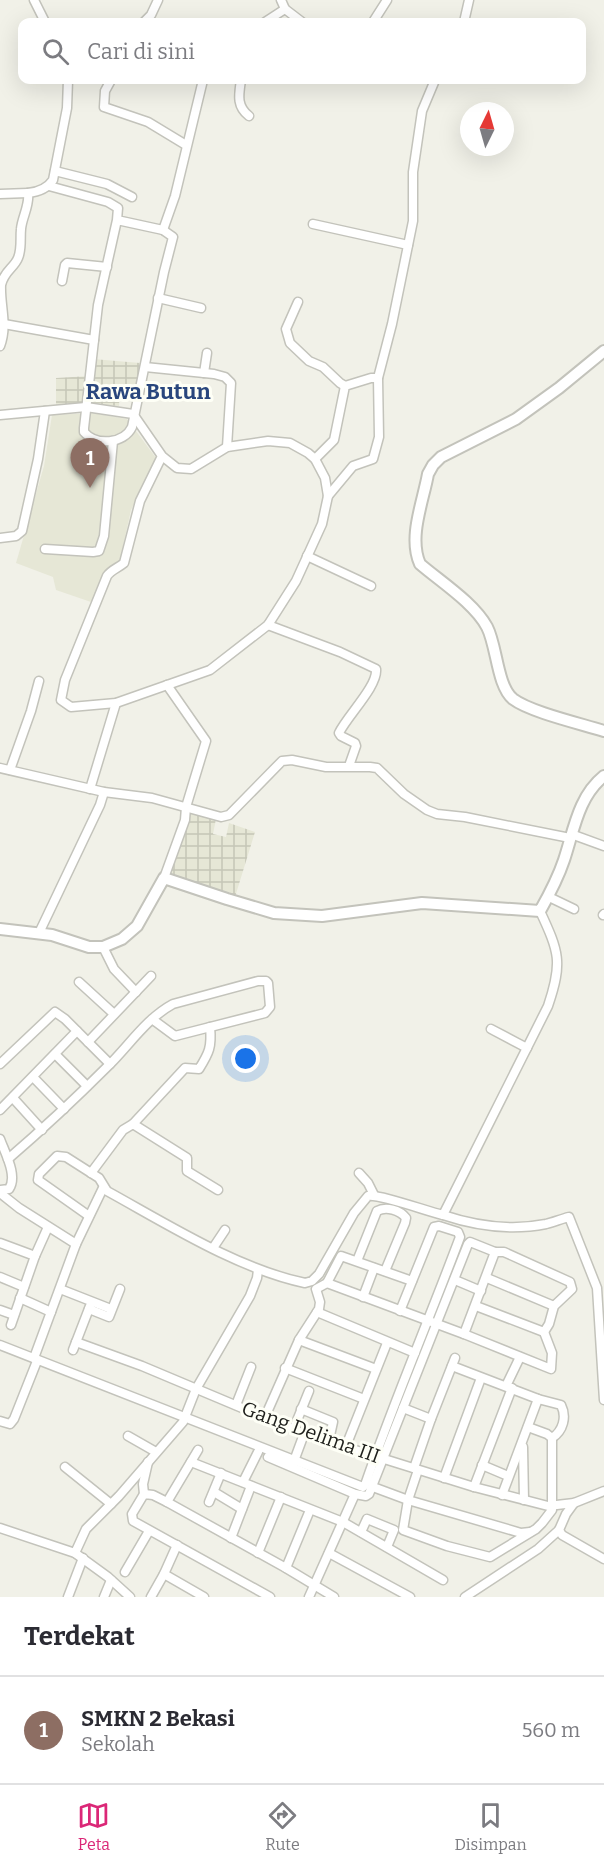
<!DOCTYPE html>
<html lang="id">
<head>
<meta charset="utf-8">
<style>
  :root { --surface:#fff; --page:#f7f7f7; --text:#2b2b33; --muted:#7c7c81; --line:#e1e1e2; --accent:#db2777 }
  body { margin:0; font-family:Bitter,serif; background:var(--page); color:var(--text) }
  .compass { position:absolute; left:460px; top:102px; width:54px; height:54px; border-radius:50%; background:var(--surface); box-shadow:0 6px 24px #0002; rotate:5deg }
  .you { position:absolute; left:246px; top:1059px; width:21px; height:21px; margin:-15px; border:4px solid #fff; border-radius:50%; background:#1a73e8; box-shadow:0 0 0 9px #1a73e833 }
  .badge { display:grid; place-items:center; width:39px; height:39px; border-radius:50%; background:var(--accent); color:#fff; font-size:20px; font-weight:700 }
  .pin { position:absolute; translate:-50% -50px; filter:drop-shadow(0 2px 3px #0008) }
  .pin::after { content:''; position:absolute; top:32px; width:21px; height:18px; background:inherit; clip-path:polygon(0 0,100% 0,50% 100%) }
  .list { margin:0; padding:0; list-style:none }
  h2 { display:flex; justify-content:space-between; align-items:center; height:78px; margin:0; padding:0 24px; font-size:26px }
  h2 small { font-size:20px; font-weight:400; color:var(--muted) }
  .list li { display:grid; grid-template-columns:39px 1fr auto; gap:18px; align-items:center; box-sizing:border-box; height:108px; padding:0 24px; border-top:2px solid var(--line) }
  .list b { display:block; font-size:22px; white-space:nowrap }
  .list p { margin:0; font-size:20px; white-space:nowrap; color:var(--muted) }
  .list em { font-size:20px; font-style:normal; color:var(--muted) }
  .icon { flex:none; width:33px; height:33px; fill:none; stroke:currentColor; stroke-width:2; stroke-linecap:round; stroke-linejoin:round }
  .map { position:relative; flex:none; width:604px; height:1597px; overflow:hidden }
  .search { position:absolute; background:var(--surface); box-shadow:0 6px 24px #0002; left:18px; right:18px; top:18px; height:66px; display:flex; align-items:center; gap:15px; box-sizing:border-box; padding:0 21px; border-radius:12px; color:var(--muted); font-size:22px }
  .sheet { height:186px; background:var(--surface) }
  nav { display:flex; justify-content:space-around; align-items:center; box-sizing:border-box; height:84px; border-top:2px solid var(--line); background:var(--surface); font-size:16px; color:var(--muted) }
  nav a { display:grid; justify-items:center; gap:3px }
  nav .on { color:var(--accent) }
  .map>svg:first-child { display:block }
</style>
</head>
<body>
<div class="map">
<svg width="604" height="1597" viewBox="0 0 604 1597">
  <defs>
    <pattern id="industrial-grid" width="8" height="8" patternUnits="userSpaceOnUse" patternTransform="scale(1.5)"><rect width="8" height="8" fill="#e6e7d6"/><path d="M0 4h8M4 0v8" fill="none" stroke="#c5c6b7"/></pattern>
  </defs>
  <rect width="100%" height="100%" fill="#f1f1e8"/>
  <path fill="#e6e7d6" d="M 92,413 L 127,419 L 156,458 L 131,510 L 119,564 L 107,569 L 91,602 L 56,590 L 53,577 L 16,563 L 44,466 L 52,415 Z"/>
  <g fill="url(#industrial-grid)">
    <path d="M 93,359 L 140,363 L 137,390 L 120,388 L 119,406 L 88,404 L 56,405 L 56,378 L 89,376 Z"/>
    <path d="M 191,812 L 216,819 L 213,834 L 226,837 L 229,823 L 255,832 L 235,897 L 167,874 Z"/>
  </g>
  <g fill="none" stroke-linecap="round" stroke-linejoin="round">
    <defs>
      <g id="minor">
        <path d="M 34,0 L 45,22"/>
        <path d="M 281,0 L 285,9 L 302,22"/>
        <path d="M 144,22 L 151,15 L 158,0"/>
        <path d="M 265,22 L 285,9"/>
        <path d="M 373,22 L 387,0"/>
        <path d="M 464,22 L 469,0"/>
        <path d="M 111,80 L 105,91 L 104,107 L 148,122 L 186,145"/>
        <path d="M 241,80 C 239,94 236,106 249,116"/>
        <path d="M 55,171 L 107,184 L 132,197"/>
        <path d="M 49,186 L 108,202 L 118,208 L 117,220 L 163,230 L 173,237 L 164,272 L 132,427 C 124,444 96,446 84,432 L 84,428 L 98,305 L 117,220"/>
        <path d="M 0,194 L 28,193"/>
        <path d="M 313,224 L 408,245"/>
        <path d="M 163,230 L 175,196 L 203,80"/>
        <path d="M 62,281 L 65,265 L 67,263 L 107,267"/>
        <path d="M 158,298 L 201,308"/>
        <path d="M 298,302 L 286,329 L 290,343 L 309,361 L 323,367 L 340,383 L 345,386"/>
        <path d="M 4,324 L 94,340"/>
        <path d="M 0,346 C 8,325 0,306 1,285 C 4,271 14,268 18,258 C 22,249 20,238 21,229 C 22,217 30,205 28,193 C 38,192 47,189 53,180 L 67,108 L 68,80"/>
        <path d="M 145,367 L 214,374 L 225,377 L 231,383 L 227,447"/>
        <path d="M 204,373 L 207,353"/>
        <path d="M 0,415 L 86,407 L 133,414 L 162,456 L 177,468 L 191,469 L 227,447 L 268,441 L 290,443 L 308,453 L 315,459 L 325,478 L 328,496 L 322,524 L 296,581 L 268,625 L 210,670 L 116,703 L 71,707 L 61,700 L 65,680 L 107,576 C 111,570 118,568 124,563 L 140,501 L 162,456"/>
        <path d="M 315,459 L 334,440 L 345,386 L 371,378 L 378,378"/>
        <path d="M 328,496 L 353,466 L 373,459 L 379,437 L 378,378 L 392,324 L 413,221 L 413,172 L 422,111 L 435,80"/>
        <path d="M 0,538 L 16,536 L 22,531 L 38,459 L 45,411"/>
        <path d="M 45,549 L 93,552 L 99,551 L 104,536 L 113,441"/>
        <path d="M 307,556 L 371,586"/>
        <path d="M 268,625 L 340,652 L 376,669 C 378,686 347,716 339,733 L 341,736 L 355,743 L 356,746 L 349,766"/>
        <path d="M 0,768 L 104,792 L 152,798 L 221,817 L 229,815 L 282,761 L 292,760 L 326,767 L 370,767 L 377,768 L 404,794 L 427,810 L 437,814 L 465,817 L 570,838"/>
        <path d="M 10,770 L 31,711 L 39,681"/>
        <path d="M 90,789 L 116,703"/>
        <path d="M 571,834 L 604,846"/>
        <path d="M 164,878 L 185,820 L 186,807 L 206,741 L 167,685"/>
        <path d="M 549,897 L 574,909"/>
        <path d="M 540,911 C 559,952 563,962 548,1006 L 443,1215 C 476,1226 511,1231 546,1224 C 554,1222 561,1219 569,1217 L 597,1288 L 604,1400"/>
        <path d="M 603,915 L 604,914"/>
        <path d="M 39,933 L 100,805 L 104,792"/>
        <path d="M 103,947 L 114,969 L 136,992"/>
        <path d="M 79,982 L 114,1014"/>
        <path d="M 491,1029 L 527,1048"/>
        <path d="M 88,1042 L 151,976"/>
        <path d="M 55,1054 L 87,1086"/>
        <path d="M 0,1064 L 55,1012 L 65,1019 L 110,1064"/>
        <path d="M 33,1077 L 64,1109"/>
        <path d="M 13,1098 L 42,1130"/>
        <path d="M 0,1110 L 77,1031"/>
        <path d="M 133,1124 L 185,1068 L 199,1069 C 209,1053 212,1047 210,1027"/>
        <path d="M 0,1139 C 5,1153 18,1176 9,1189 L 0,1190"/>
        <path d="M 8,1159 C 43,1129 77,1097 110,1064 C 130,1044 147,1018 173,1004 L 258,981 L 266,981 L 268,983 L 270,1007 L 265,1013 L 175,1036 L 152,1019"/>
        <path d="M 91,1173 L 123,1130 L 133,1124 L 187,1158 L 187,1171 L 218,1190"/>
        <path d="M 359,1173 L 368,1183 L 374,1195"/>
        <path d="M 0,1193 L 19,1208 L 76,1244 L 34,1358"/>
        <path d="M 89,1216 L 38,1180 L 39,1174 L 57,1156 L 66,1157 L 99,1178 L 107,1191 C 167,1224 238,1269 305,1283 L 312,1281 L 319,1274 L 354,1213 L 368,1196 C 380,1194 426,1211 443,1215"/>
        <path d="M 0,1243 L 35,1256"/>
        <path d="M 76,1244 L 103,1188"/>
        <path d="M 213,1248 L 225,1230"/>
        <path d="M 357,1261 L 377,1211 C 386,1206 400,1210 406,1218 L 405,1223 L 385,1271"/>
        <path d="M 0,1277 L 24,1287"/>
        <path d="M 487,1278 L 554,1306"/>
        <path d="M 455,1280 L 481,1291"/>
        <path d="M 327,1283 L 464,1334 L 551,1369 L 552,1353 L 544,1332"/>
        <path d="M 60,1289 L 111,1309"/>
        <path d="M 363,1297 L 374,1268"/>
        <path d="M 20,1298 L 51,1312"/>
        <path d="M 89,1309 L 109,1317 L 120,1289"/>
        <path d="M 0,1310 L 14,1315"/>
        <path d="M 317,1312 L 415,1353"/>
        <path d="M 11,1325 L 35,1256 L 48,1227"/>
        <path d="M 464,1334 L 495,1252 L 504,1252 L 570,1282 L 572,1289 L 554,1306 L 549,1324 L 544,1332 L 476,1306"/>
        <path d="M 299,1340 L 376,1369"/>
        <path d="M 76,1342 L 142,1366 L 304,1434 L 474,1487 L 548,1506 L 574,1503 L 604,1491"/>
        <path d="M 0,1345 L 363,1487 L 365,1485 C 394,1401 429,1320 460,1237 L 458,1232 L 439,1226 L 434,1227 L 400,1311"/>
        <path d="M 73,1350 L 90,1306"/>
        <path d="M 452,1366 L 538,1399 L 561,1405 C 567,1417 563,1431 552,1438"/>
        <path d="M 285,1368 L 364,1399"/>
        <path d="M 506,1386 L 520,1357"/>
        <path d="M 236,1405 L 251,1367"/>
        <path d="M 403,1408 L 431,1419"/>
        <path d="M 301,1409 L 333,1422 L 329,1440"/>
        <path d="M 265,1417 L 299,1340 L 319,1309 L 320,1302 L 316,1289 L 327,1283 L 341,1256 L 412,1281"/>
        <path d="M 0,1421 L 10,1424 L 14,1419 L 37,1361"/>
        <path d="M 294,1428 L 309,1391"/>
        <path d="M 128,1436 L 156,1452"/>
        <path d="M 346,1446 L 387,1343"/>
        <path d="M 523,1447 L 524,1500"/>
        <path d="M 268,1457 L 355,1494 L 366,1496 L 369,1494 L 468,1244 L 470,1242 L 495,1252"/>
        <path d="M 294,1461 L 304,1434"/>
        <path d="M 191,1462 L 343,1522 L 443,1580"/>
        <path d="M 482,1465 L 508,1476"/>
        <path d="M 65,1467 L 111,1504"/>
        <path d="M 414,1468 L 431,1419 L 455,1358"/>
        <path d="M 418,1470 L 408,1500 L 403,1530 L 447,1546 L 490,1557 L 536,1529 L 542,1523 L 552,1510 L 552,1438 L 547,1434 L 528,1427"/>
        <path d="M 444,1478 L 481,1378"/>
        <path d="M 243,1482 L 258,1452"/>
        <path d="M 373,1487 L 408,1500 L 521,1533 L 530,1532"/>
        <path d="M 474,1487 L 512,1388"/>
        <path d="M 214,1492 L 242,1509"/>
        <path d="M 144,1494 L 143,1484 L 148,1462"/>
        <path d="M 502,1495 L 538,1399"/>
        <path d="M 167,1502 L 198,1450"/>
        <path d="M 209,1502 L 221,1473"/>
        <path d="M 574,1503 L 566,1514 L 559,1530 L 562,1535 L 604,1559"/>
        <path d="M 0,1528 L 75,1553 L 108,1577 L 130,1597"/>
        <path d="M 361,1532 L 367,1519 L 394,1530 L 387,1547"/>
        <path d="M 231,1538 L 251,1486"/>
        <path d="M 75,1553 L 86,1529 L 119,1496 L 183,1422 L 196,1389 L 250,1296 L 257,1278 L 258,1270"/>
        <path d="M 258,1553 L 281,1497"/>
        <path d="M 329,1553 L 410,1597"/>
        <path d="M 286,1568 L 310,1510"/>
        <path d="M 125,1572 L 149,1531"/>
        <path d="M 164,1574 L 204,1597"/>
        <path d="M 68,1597 L 83,1558"/>
        <path d="M 104,1597 L 111,1580"/>
        <path d="M 151,1597 L 164,1574 L 177,1545"/>
        <path d="M 270,1597 L 133,1521 L 132,1514 L 144,1494 L 153,1495 L 167,1502 L 286,1568 L 334,1597"/>
        <path d="M 309,1597 L 355,1494"/>
        <path d="M 465,1597 L 538,1549 L 559,1530"/>
      </g>
      <g id="tertiary">
        <path d="M 604,351 L 559,388 L 516,419 L 441,457 L 433,465 L 428,474 C 423,502 408,537 420,564 C 441,582 474,603 487,627 C 497,646 497,686 513,699 C 530,712 582,724 604,731"/>
        <path d="M 0,929 L 52,935 L 89,947 L 103,947 L 122,939 L 137,926 L 164,878 L 227,899 L 274,913 L 322,916 L 422,903 L 540,911 C 549,895 558,878 564,860 C 574,830 578,797 604,776"/>
      </g>
    </defs>
    <use href="#minor" stroke="#c3c3bb" stroke-width="11"/>
    <use href="#tertiary" stroke="#c3c3bb" stroke-width="14"/>
    <use href="#minor" stroke="#fff" stroke-width="8"/>
    <use href="#tertiary" stroke="#fff" stroke-width="10"/>
  </g>
  <g text-anchor="middle" stroke-width="6" stroke-linejoin="round" paint-order="stroke">
    <g font-size="20" fill="#1e1f1b" stroke="#fefff6">
      <text transform="translate(311 1432) rotate(20)" y="7">Gang Delima III</text>
    </g>
    <g font-size="22" font-weight="bold" fill="#29467d" stroke="#fefff6">
      <text x="148" y="399">Rawa Butun</text>
    </g>
  </g>
</svg>
<svg class="compass" viewBox="-18 -18 36 36"><path d="M0-13l5 13h-10z" fill="#e53935"/><path d="M0 13l5-13h-10z" fill="#7c7c81"/></svg>
<div class="you"></div>
<div class="pin badge" style="left:90px;top:488px;background:#8d6e63">1</div>
<div class="search"><svg class="icon" aria-label="search" viewBox="0 0 24 24"><circle cx="10" cy="10" r="6"/><path d="M15 15l6 6"/></svg>Cari di sini</div>
</div>
<section class="sheet">
<h2>Terdekat<small></small></h2>
<ul class="list">
<li><span class="badge" style="background:#8d6e63">1</span><div><b>SMKN 2 Bekasi</b><p>Sekolah</p></div><em>560 m</em></li>
</ul>
</section>
<nav>
<a class="on"><svg class="icon" aria-label="map" viewBox="0 0 24 24"><path d="M3 6l6-2 6 2 6-2v14l-6 2-6-2-6 2zM9 4v14M15 6v14"/></svg>Peta</a>
<a><svg class="icon" aria-label="directions" viewBox="0 0 24 24"><path d="M12 3l9 9-9 9-9-9zM9 14v-3h6M13 9l2 2-2 2"/></svg>Rute</a>
<a><svg class="icon" aria-label="saved" viewBox="0 0 24 24"><path d="M7 4h10v16l-5-4-5 4z"/></svg>Disimpan</a>
</nav>
</body>
</html>
